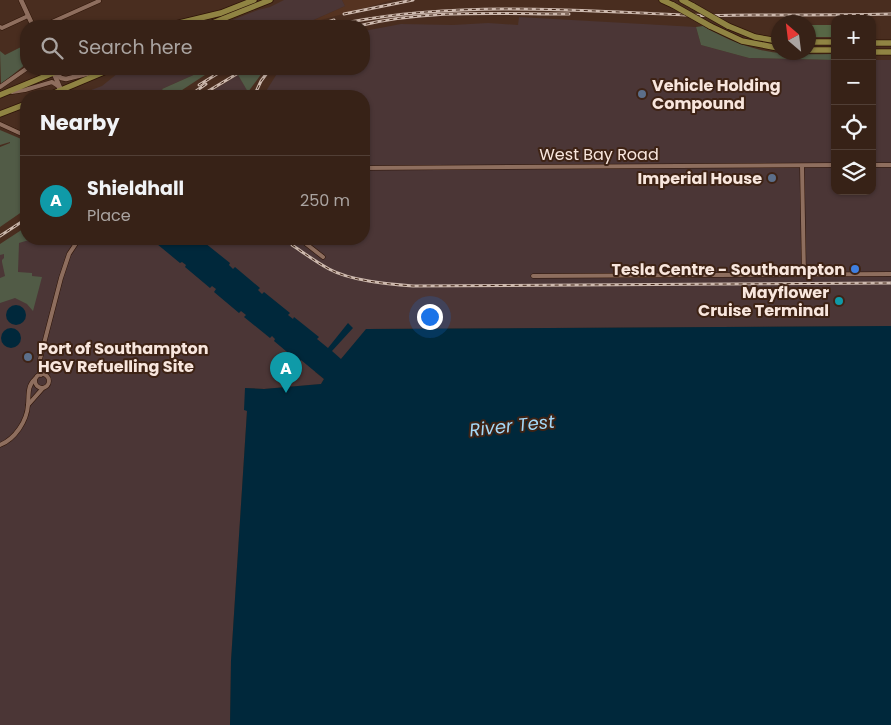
<!DOCTYPE html>
<html lang="en">
<head>
<meta charset="utf-8">
<style>
  :root { --surface:#372217; --page:#3e2a20; --text:#f1f3f6; --muted:#aaa4a1; --line:#513f36; --accent:#51ccd3 }
  body { margin:0; font-family:Poppins,sans-serif; background:var(--page); color:var(--text) }
  .controls { position:absolute; right:15px; top:15px; display:grid; overflow:hidden; border-radius:10px; box-shadow:0 1px 4px #0004 }
  .controls button { width:45px; height:45px; display:grid; place-items:center; padding:0; border:0; border-bottom:1px solid var(--line); background:var(--surface); color:var(--text); font:25px sans-serif }
  .compass { position:absolute; left:771px; top:15px; width:45px; height:45px; border-radius:50%; background:var(--surface); box-shadow:0 1px 4px #0004; rotate:332deg }
  .you { position:absolute; left:429px; top:316px; width:18px; height:18px; margin:-12px; border:4px solid #fff; border-radius:50%; background:#1a73e8; box-shadow:0 0 0 8px #1a73e833 }
  .badge { display:grid; place-items:center; width:32px; height:32px; border-radius:50%; background:var(--accent); color:#fff; font-size:16px; font-weight:700 }
  .pin { position:absolute; translate:-50% -41px; filter:drop-shadow(0 1px 2px #0008) }
  .pin::after { content:''; position:absolute; top:26px; width:18px; height:15px; background:inherit; clip-path:polygon(0 0,100% 0,50% 100%) }
  .list { margin:0; padding:0; list-style:none }
  h2 { display:flex; justify-content:space-between; align-items:center; height:65px; margin:0; padding:0 20px; font-size:21px }
  h2 small { font-size:16px; font-weight:400; color:var(--muted) }
  .list li { display:grid; grid-template-columns:32px 1fr auto; gap:15px; align-items:center; box-sizing:border-box; height:90px; padding:0 20px; border-top:1px solid var(--line) }
  .list b { display:block; font-size:19px; white-space:nowrap }
  .list p { margin:0; font-size:16px; white-space:nowrap; color:var(--muted) }
  .list em { font-size:16px; font-style:normal; color:var(--muted) }
  .icon { flex:none; width:28px; height:28px; fill:none; stroke:currentColor; stroke-width:2; stroke-linecap:round; stroke-linejoin:round }
  .map { position:relative; flex:none; width:891px; height:725px; overflow:hidden }
  .search { position:absolute; background:var(--surface); box-shadow:0 1px 4px #0004; left:20px; top:20px; width:350px; height:55px; display:flex; align-items:center; gap:12px; box-sizing:border-box; padding:0 18px; border-radius:20px; color:var(--muted); font-size:19px }
  .panel { position:absolute; background:var(--surface); box-shadow:0 1px 4px #0004; left:20px; top:90px; width:350px; height:155px; border-radius:20px }
  .map>svg:first-child { display:block }
</style>
</head>
<body>
<div class="map">
<svg width="891" height="725" viewBox="0 0 891 725">
  <rect width="100%" height="100%" fill="#492d1f"/>
  <path fill="#553321" d="M 342,0 L 393,0 L 314,22 L 314,20 L 345,6 Z"/>
  <g fill="#4b3636">
    <path d="M 284,0 L 342,0 L 345,6 L 300,26 L 217,26 L 258,10 L 270,7 Z"/>
    <path d="M 519,17 L 696,27 L 701,45 L 749,58 L 835,60 L 835,191 L 872,191 L 872,60 L 891,60 L 891,326 L 367,329 L 341,359 L 315,372 L 324,379 L 321,384 L 264,389 L 246,388 L 247,411 L 231,661 L 230,725 L 0,725 L 0,252 L 26,239 L 364,239 L 364,96 L 263,96 L 278,72 L 282,69 L 364,69 L 364,31 L 401,24 L 453,25 L 488,23 L 518,25 Z"/>
    <path d="M 123,69 L 207,69 L 162,89 L 167,96 L 75,96 L 102,86 Z"/>
    <path d="M 238,75 L 251,96 L 204,96 Z"/>
  </g>
  <g fill="#515b46">
    <path d="M 703,26 C 720,36 738,44 757,49 C 782,56 809,54 835,54 L 835,60 L 749,58 L 701,45 L 696,27 Z"/>
    <path d="M 25,45 L 26,64 L 1,84 L 0,51 L 5,55 Z"/>
    <path d="M 207,69 L 214,69 L 173,96 L 167,96 L 162,89 Z"/>
    <path d="M 250,69 L 265,69 L 248,92 L 238,75 Z"/>
    <path d="M 0,130 L 26,141 L 26,209 L 0,227 L 0,147 L 10,143 L 10,142 L 0,145 Z"/>
    <path d="M 26,227 L 26,239 L 49,239 L 47,241 L 29,240 L 19,243 L 18,272 L 32,273 L 32,276 L 42,277 L 33,311 L 27,304 L 15,298 L 0,303 L 0,278 L 5,276 L 2,262 L 2,260 L 4,258 L 4,254 L 0,255 L 0,244 Z"/>
  </g>
  <rect fill="#576745" x="809" y="25" width="26" height="12"/>
  <g fill="#00283b">
    <path d="M 151,239 L 200,239 L 199,241 L 203,244 L 205,243 L 230,263 L 229,265 L 233,269 L 235,267 L 260,288 L 258,290 L 262,294 L 264,292 L 290,313 L 288,315 L 293,319 L 294,317 L 319,337 L 317,339 L 328,348 L 348,323 L 353,328 L 332,351 L 341,359 L 366,329 L 891,326 L 891,725 L 230,725 L 231,661 L 247,411 L 244,410 L 245,388 L 264,389 L 321,384 L 324,379 L 301,360 L 299,362 L 274,341 L 275,339 L 272,336 L 270,338 L 244,317 L 246,315 L 241,311 L 239,313 L 214,292 L 216,289 L 212,286 L 210,288 L 185,267 L 186,265 L 182,262 L 180,263 Z"/>
    <circle cx="16" cy="315" r="10"/>
    <circle cx="11" cy="338" r="10"/>
  </g>
  <g fill="none" stroke-linecap="round" stroke-linejoin="round">
    <defs>
      <g id="minor">
        <path d="M 43,26 L 99,1"/>
        <path d="M 0,27 L 2,28 L 28,16"/>
        <path d="M 0,87 L 26,69"/>
        <path d="M 12,92 L 25,90 L 52,82 L 58,86 L 63,96"/>
        <path d="M 0,124 L 26,136"/>
        <path d="M 872,165 L 891,165"/>
        <path d="M 802,166 L 804,275"/>
        <path d="M 364,168 L 835,165"/>
        <path d="M 300,239 L 323,257"/>
        <path d="M 533,276 L 891,274"/>
        <circle cx="42" cy="381" r="7"/>
        <path d="M 41,375 L 40,359 L 61,278 L 69,254 L 79,239"/>
        <path d="M 28,405 L 43,388"/>
        <path d="M 0,445 C 15,439 27,421 28,405 C 29,395 27,386 35,379"/>
      </g>
      <g id="tertiary">
        <path d="M 21,0 L 33,26"/>
        <path d="M 52,69 L 61,90"/>
        <path d="M 54,72 L 61,78 L 66,79 L 106,69"/>
      </g>
      <g id="trunk">
        <path d="M 662,0 L 673,5"/>
        <path d="M 682,0 L 693,6"/>
        <path d="M 167,26 L 221,13 L 254,0"/>
        <path d="M 205,26 L 270,0"/>
        <path d="M 710,26 L 742,41 L 778,48"/>
        <path d="M 728,26 L 755,37 L 778,41"/>
        <path d="M 808,42 L 835,42"/>
        <path d="M 872,43 L 891,43"/>
        <path d="M 808,50 L 835,50"/>
        <path d="M 872,52 L 891,52"/>
        <path d="M 0,95 L 63,69"/>
        <path d="M 47,96 L 111,69"/>
        <path d="M 0,114 L 26,104"/>
      </g>
    </defs>
    <use href="#minor" stroke="#2e1407" stroke-width="5"/>
    <use href="#tertiary" stroke="#2e1407" stroke-width="5.5"/>
    <use href="#trunk" stroke="#2e1407" stroke-width="7"/>
    <use href="#minor" stroke="#8e6e5e" stroke-width="4"/>
    <use href="#tertiary" stroke="#8e6e5e" stroke-width="4.5"/>
    <use href="#trunk" stroke="#908443" stroke-width="5.5"/>
    <defs>
      <g id="rail">
        <path d="M 344,14 L 413,0"/>
        <path d="M 315,26 L 334,20"/>
        <path d="M 329,26 C 450,0 563,10 686,15 C 709,16 732,15 755,15 C 800,15 846,15 891,14"/>
        <path d="M 358,26 C 428,9 498,14 569,14"/>
        <path d="M 199,85 L 225,69"/>
        <path d="M 189,96 L 206,84"/>
        <path d="M 200,96 L 245,69"/>
        <path d="M 254,96 L 261,81 L 270,69"/>
        <path d="M 0,236 L 26,219"/>
        <path d="M 292,245 C 304,253 316,262 329,269 C 351,281 388,284 413,286 L 891,283"/>
      </g>
    </defs>
    <use href="#rail" stroke="#cdb9ae" stroke-width="3"/>
    <use href="#rail" stroke="#3e2315" stroke-width="1" stroke-dasharray="4" stroke-linecap="butt"/>
    <defs>
      <g id="trunk-bridge">
        <path d="M 673,5 L 710,26"/>
        <path d="M 693,6 L 728,26"/>
      </g>
    </defs>
    <use href="#trunk-bridge" stroke="#2e1407" stroke-width="7" stroke-linecap="butt"/>
    <use href="#trunk-bridge" stroke="#908443" stroke-width="5.5"/>
  </g>
  <g fill="#5c6f8a" stroke="#3e2315" stroke-width="2">
    <circle cx="642" cy="94" r="5"/>
    <circle cx="772" cy="178" r="5"/>
    <circle cx="28" cy="357" r="5"/>
  </g>
  <circle fill="#3f7fe0" stroke="#3e2315" stroke-width="2" cx="855" cy="269" r="5"/>
  <circle fill="#0f9aa8" stroke="#3e2315" stroke-width="2" cx="839" cy="301" r="5"/>
  <g text-anchor="middle" stroke-width="4" stroke-linejoin="round" paint-order="stroke">
    <g font-size="16" font-weight="bold" fill="#f8e6dd" stroke="#3e2315" text-anchor="end">
      <text x="652" y="91" text-anchor="start">Vehicle Holding<tspan x="652" dy="18">Compound</tspan></text>
      <text x="762" y="184">Imperial House</text>
      <text x="845" y="275">Tesla Centre - Southampton</text>
      <text x="829" y="298">Mayflower<tspan x="829" dy="18">Cruise Terminal</tspan></text>
      <text x="38" y="354" text-anchor="start">Port of Southampton<tspan x="38" dy="18">HGV Refuelling Site</tspan></text>
    </g>
    <g font-size="16" fill="#f8e6dd" stroke="#3e2315">
      <text x="599" y="160">West Bay Road</text>
    </g>
    <g font-size="18" font-style="italic" fill="#a4d8f7" stroke="#3e2315">
      <text transform="translate(512 426) rotate(-6)" y="6">River Test</text>
    </g>
  </g>
</svg>
<div class="controls">
<button>+</button>
<button>−</button>
<button><svg class="icon" aria-label="locate" viewBox="0 0 24 24"><circle cx="12" cy="12" r="6"/><path d="M12 2v4M12 18v4M2 12h4M18 12h4"/></svg></button>
<button><svg class="icon" aria-label="layers" viewBox="0 0 24 24"><path d="M12 4l9 5-9 5-9-5zM3 14l9 5 9-5"/></svg></button>
</div>
<svg class="compass" viewBox="-18 -18 36 36"><path d="M0-13l5 13h-10z" fill="#e53935"/><path d="M0 13l5-13h-10z" fill="#aaa4a1"/></svg>
<div class="you"></div>
<div class="pin badge" style="left:286px;top:393px;background:#0f9aa8">A</div>
<div class="search"><svg class="icon" aria-label="search" viewBox="0 0 24 24"><circle cx="10" cy="10" r="6"/><path d="M15 15l6 6"/></svg>Search here</div>
<section class="panel">
<h2>Nearby<small></small></h2>
<ul class="list">
<li><span class="badge" style="background:#0f9aa8">A</span><div><b>Shieldhall</b><p>Place</p></div><em>250 m</em></li>
</ul>
</section>
</div>
</body>
</html>
